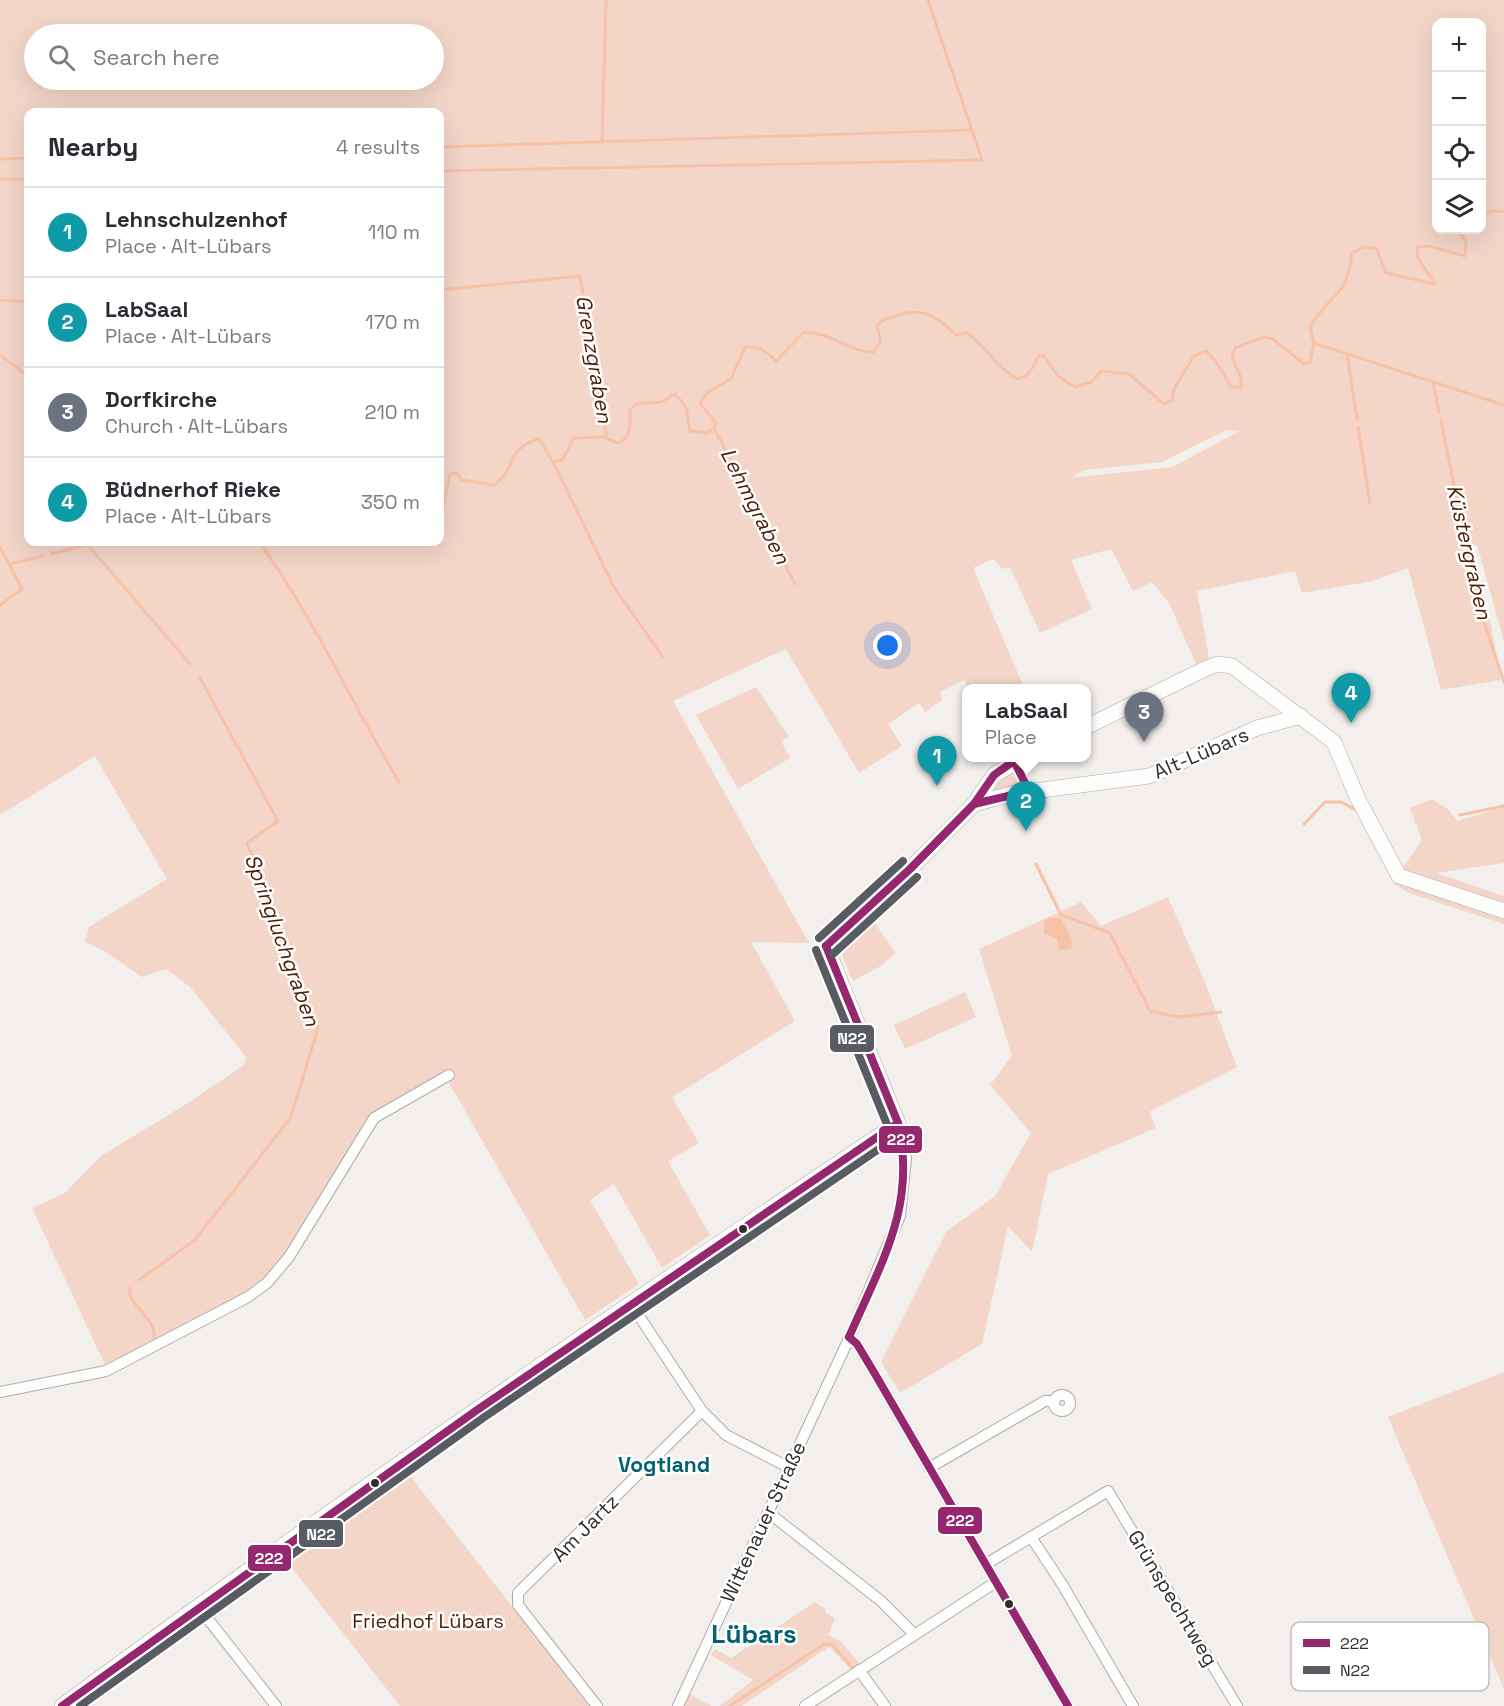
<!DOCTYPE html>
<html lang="en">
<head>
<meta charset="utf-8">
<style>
  :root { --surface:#fff; --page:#f7f7f7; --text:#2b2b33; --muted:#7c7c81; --line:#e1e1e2; --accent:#747170 }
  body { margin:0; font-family:"Space Grotesk",sans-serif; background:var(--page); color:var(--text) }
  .controls { position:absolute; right:18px; top:18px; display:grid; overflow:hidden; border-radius:12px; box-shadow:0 6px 24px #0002 }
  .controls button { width:54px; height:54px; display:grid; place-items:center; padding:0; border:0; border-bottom:2px solid var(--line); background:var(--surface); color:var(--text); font:30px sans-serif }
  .you { position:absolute; left:888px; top:646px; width:21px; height:21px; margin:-15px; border:4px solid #fff; border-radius:50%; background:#1a73e8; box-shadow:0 0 0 9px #1a73e833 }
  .badge { display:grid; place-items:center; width:39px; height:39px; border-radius:50%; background:var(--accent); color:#fff; font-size:20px; font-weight:700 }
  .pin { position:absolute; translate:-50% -50px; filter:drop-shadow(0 2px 3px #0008) }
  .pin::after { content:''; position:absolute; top:32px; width:21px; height:18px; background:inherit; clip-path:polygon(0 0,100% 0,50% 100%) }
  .popup { position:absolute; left:962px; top:684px; width:129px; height:78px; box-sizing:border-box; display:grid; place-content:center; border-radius:12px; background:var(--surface); filter:drop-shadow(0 2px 4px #0005); font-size:20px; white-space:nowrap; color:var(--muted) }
  .popup b { font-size:22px; color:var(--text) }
  .popup::after { content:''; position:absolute; left:50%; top:100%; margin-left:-12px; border:12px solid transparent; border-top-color:var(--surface) }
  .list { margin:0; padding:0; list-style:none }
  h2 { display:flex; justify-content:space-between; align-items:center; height:78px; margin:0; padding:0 24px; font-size:26px }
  h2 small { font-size:20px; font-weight:400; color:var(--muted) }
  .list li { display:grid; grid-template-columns:39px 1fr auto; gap:18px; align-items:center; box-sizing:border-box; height:90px; padding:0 24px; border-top:2px solid var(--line) }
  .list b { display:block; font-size:22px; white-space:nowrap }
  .list p { margin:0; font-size:20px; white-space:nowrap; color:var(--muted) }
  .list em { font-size:20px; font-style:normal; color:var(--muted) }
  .icon { flex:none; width:33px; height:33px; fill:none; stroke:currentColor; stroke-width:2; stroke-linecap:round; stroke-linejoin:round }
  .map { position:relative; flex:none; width:1504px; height:1706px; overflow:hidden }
  .search { position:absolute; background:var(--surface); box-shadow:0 6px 24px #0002; left:24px; top:24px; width:420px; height:66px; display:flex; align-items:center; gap:15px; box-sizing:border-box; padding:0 21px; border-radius:33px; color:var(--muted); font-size:22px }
  .panel { position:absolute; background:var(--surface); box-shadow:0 6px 24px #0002; left:24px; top:108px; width:420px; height:438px; border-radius:12px }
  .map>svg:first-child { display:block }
</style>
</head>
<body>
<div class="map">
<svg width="1504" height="1706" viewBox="0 0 1504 1706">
  <rect width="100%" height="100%" fill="#f2efed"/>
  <g fill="#f3d6c8" fill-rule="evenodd">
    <path d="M 0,0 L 1504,0 L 1504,641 L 1477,545 L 1470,547 L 1490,620 L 1501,680 L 1441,690 L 1408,568 L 1373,581 L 1302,593 L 1295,571 L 1197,591 L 1209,658 L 1196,664 L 1169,603 L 1152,582 L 1133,591 L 1111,549 L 1071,560 L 1092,609 L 1040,633 L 1010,567 L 1003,569 L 993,559 L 973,568 L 1022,683 L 1012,688 L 968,688 L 964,680 L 940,692 L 942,700 L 925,712 L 919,703 L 888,724 L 902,746 L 859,773 L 786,649 L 673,701 L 809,943 L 751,942 L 795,1021 L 672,1097 L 699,1143 L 668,1161 L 710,1235 L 662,1268 L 614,1184 L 590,1200 L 639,1284 L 585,1320 L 444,1074 L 390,1104 L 286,1255 L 266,1279 L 245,1294 L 106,1367 L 32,1208 L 65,1193 L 101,1156 L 188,1103 L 244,1065 L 246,1057 L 190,987 L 166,969 L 142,977 L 106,952 L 85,942 L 89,927 L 167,879 L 95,756 L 0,815 ZM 1436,22 L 1482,22 L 1482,230 L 1436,230 ZM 34,34 L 434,34 L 434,80 L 34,80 ZM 28,112 L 440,112 L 440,542 L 28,542 ZM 1227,430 L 1240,431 L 1172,467 L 1070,478 L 1084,470 L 1162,462 Z"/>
    <path d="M 756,687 L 789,737 L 781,741 L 790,758 L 738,789 L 696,715 Z"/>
    <path d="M 1013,773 L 1019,782 L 1015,789 L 994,790 L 991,784 Z"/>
    <path d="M 1432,799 L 1449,810 L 1457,821 L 1504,807 L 1504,863 L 1436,873 L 1504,896 L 1504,924 L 1409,893 L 1393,883 L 1422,840 L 1410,808 Z"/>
    <path d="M 1168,897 L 1206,985 L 1237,1067 L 1149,1112 L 1156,1128 L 1048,1174 L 1032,1252 L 1008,1226 L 982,1344 L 900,1393 L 881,1362 L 947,1231 L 995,1196 L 1031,1133 L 990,1085 L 1012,1056 L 979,949 L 1081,902 L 1101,926 ZM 1050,917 L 1061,918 L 1073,941 L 1058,947 L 1056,938 L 1044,934 L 1044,921 Z"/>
    <path d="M 871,918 L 896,953 L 881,966 L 853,981 L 840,950 L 867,919 Z"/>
    <path d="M 965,992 L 976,1017 L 905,1049 L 894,1025 Z"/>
    <path d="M 1504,1372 L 1504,1689 L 1388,1417 Z"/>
    <path d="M 407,1472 L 590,1706 L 400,1706 L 284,1558 Z"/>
    <path d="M 815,1602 L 826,1609 L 825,1612 L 835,1619 L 828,1635 L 841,1641 L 861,1666 L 852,1671 L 830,1647 L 827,1648 L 742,1706 L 720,1706 L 753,1680 L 711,1655 L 715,1649 L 731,1658 Z"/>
    <path d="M 690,1694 L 711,1706 L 684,1706 Z"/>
  </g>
  <path fill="#f8c2a7" d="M 1050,917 L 1061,918 L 1073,941 L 1071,949 L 1059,950 L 1056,938 L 1044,934 L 1044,921 Z"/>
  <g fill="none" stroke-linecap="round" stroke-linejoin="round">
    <g stroke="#f8c2a7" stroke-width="3">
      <path d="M 602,143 L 606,0"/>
      <path d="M 440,147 L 970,130"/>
      <path d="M 0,159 L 28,158"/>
      <path d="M 440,171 L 982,160 L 928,0"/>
      <path d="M 0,179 L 28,179"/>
      <path d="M 1482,215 L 1493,211 L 1504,212"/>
      <path d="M 440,290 L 580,276 L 607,439"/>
      <path d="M 0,300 L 28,302"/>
      <path d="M 1314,343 L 1504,405"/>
      <path d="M 1347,354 L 1357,418"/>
      <path d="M 0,355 L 28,376"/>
      <path d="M 1433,382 L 1439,413"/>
      <path d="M 1441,421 L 1479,607 L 1504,682"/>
      <path d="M 1358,427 L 1370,503"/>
      <path d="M 714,428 L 795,584"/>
      <path d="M 553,462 L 614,587 L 663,657"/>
      <path d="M 440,510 L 443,506 L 450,474 L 457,473 L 462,480 L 493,485 C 519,470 503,449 539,439 L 553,462 L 562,460 L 574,438 L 601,437 L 619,443 C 632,436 630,424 630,410 L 636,404 L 661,402 L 675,394 L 686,407 L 690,431 L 707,433 L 714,428 L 716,423 L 700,403 L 708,392 L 731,379 L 745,347 C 758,345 767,352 776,361 L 804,332 C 833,333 848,352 873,352 L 881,342 L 877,326 C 882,320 886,319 893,317 C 921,306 934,314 956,335 L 967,333 C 986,346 997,369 1018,379 C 1032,374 1032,367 1039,356 L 1044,356 L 1058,376 L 1075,387 L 1091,382 L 1101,371 L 1129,374 L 1164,404 L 1172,400 L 1174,389 L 1194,356 L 1206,351 L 1217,363 L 1231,387 L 1241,388 L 1241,378 L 1232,357 L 1235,348 L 1264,337 L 1273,339 L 1304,364 L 1310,362 L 1314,343 L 1310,327 C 1330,292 1347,300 1352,253 L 1364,247 L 1376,248 L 1386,273 L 1435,284 L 1418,258 L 1417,247 L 1429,246 L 1465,256 L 1466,242 L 1458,230"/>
      <path d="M 241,542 L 260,543 C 314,618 351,702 399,782"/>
      <path d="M 88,545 L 190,664"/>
      <path d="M 0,547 L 22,589 L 0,605"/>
      <path d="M 51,554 L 99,542"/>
      <path d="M 10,564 L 43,556"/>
      <path d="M 1460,815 L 1504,806"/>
      <path d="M 1304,824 L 1325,802 L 1341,802 L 1358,811"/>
      <path d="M 1036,864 L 1061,915 L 1110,933 L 1150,1011 L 1179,1017 L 1221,1012"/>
      <path d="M 139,1280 L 195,1240 L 291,1117 L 318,1028 L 247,843 L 278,821 L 200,678"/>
      <path d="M 130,1288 C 127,1306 157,1317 154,1338"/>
      <path d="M 730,1706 L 824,1644 L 832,1645 L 852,1667"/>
    </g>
    <defs>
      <g id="street">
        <path d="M 1014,761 L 1029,791"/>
        <path d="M 631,1304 L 702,1411 L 726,1435 L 788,1467"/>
        <path d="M 849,1337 L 857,1344 L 875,1374 L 1068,1706"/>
        <path d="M 0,1392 L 106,1371 L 248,1297 L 267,1283 L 289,1257 L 374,1118 L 449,1075"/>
        <circle cx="1062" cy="1403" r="8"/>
        <path d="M 929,1468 L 1045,1401 L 1055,1401"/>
        <path d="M 769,1513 L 881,1601 L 914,1634"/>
        <path d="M 1031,1537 L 1062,1584 L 1133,1706"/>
        <path d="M 986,1564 L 1108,1491 L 1237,1706"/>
        <path d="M 197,1605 L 276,1706"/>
        <path d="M 859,1670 L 885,1706"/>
        <path d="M 597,1706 L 518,1605 L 518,1593 L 702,1411"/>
        <path d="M 678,1706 L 846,1345 L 900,1216 L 906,1159 L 904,1141 L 898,1123"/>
        <path d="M 805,1706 L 996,1582"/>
      </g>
      <g id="secondary">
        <path d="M 1086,727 L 1205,669 L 1218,664 L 1232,666 L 1334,742 L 1357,797 L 1399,876 L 1504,911"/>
        <path d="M 974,804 L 1011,794 L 1149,776 L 1257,728 L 1301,716"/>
        <path d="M 62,1706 C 335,1504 616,1312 898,1123 L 826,946 L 910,869 L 974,804 L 994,775 L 1023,758"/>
      </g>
    </defs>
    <use href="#street" stroke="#afacab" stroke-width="12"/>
    <use href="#secondary" stroke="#afacab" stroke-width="16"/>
    <use href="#street" stroke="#fdfdfc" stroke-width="10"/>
    <use href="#secondary" stroke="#fdfdfc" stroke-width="15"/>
    <defs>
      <g id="bus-1">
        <path d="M 1014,761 L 1029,791 L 974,804 L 994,775 Z"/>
        <path d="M 910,869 L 974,804"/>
        <path d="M 910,869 L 974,804"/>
        <path d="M 826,946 L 910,869"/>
        <path d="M 826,946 L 898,1123 C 917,1206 881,1263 849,1337"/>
        <path d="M 849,1337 L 857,1344 L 875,1374 L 1068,1706"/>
        <path d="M 62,1706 L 477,1410 L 898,1123"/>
      </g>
      <g id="bus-2">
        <path d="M 819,938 L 903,861"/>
        <path d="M 816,950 L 888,1127"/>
        <path d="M 833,954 L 917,877"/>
        <path d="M 80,1706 L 483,1418 L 904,1132"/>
      </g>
    </defs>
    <use href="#bus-1" stroke="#fff" stroke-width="12"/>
    <use href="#bus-2" stroke="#fff" stroke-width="12"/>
    <use href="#bus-1" stroke="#95276e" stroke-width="8"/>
    <use href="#bus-2" stroke="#595b62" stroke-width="8"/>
  </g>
  <g fill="#302d2c" stroke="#fff" stroke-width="2">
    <circle cx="743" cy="1229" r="5"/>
    <circle cx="375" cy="1483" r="5"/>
    <circle cx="1009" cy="1604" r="5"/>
  </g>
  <g text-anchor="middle" stroke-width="5" stroke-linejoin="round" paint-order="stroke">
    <g font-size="20" fill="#302d2c" stroke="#fff">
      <text transform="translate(1201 753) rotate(-23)" y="7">Alt-Lübars</text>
      <text transform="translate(763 1522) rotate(-65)" y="7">Wittenauer Straße</text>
      <text transform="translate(585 1528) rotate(-45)" y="7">Am Jartz</text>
      <text transform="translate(1173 1598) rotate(59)" y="7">Grünspechtweg</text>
    </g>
    <g font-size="20" fill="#4d1f03" stroke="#fff">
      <text x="428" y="1628">Friedhof Lübars</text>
    </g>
    <g font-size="21" font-style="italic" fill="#4b1d01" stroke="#fff">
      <text transform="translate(594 359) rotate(80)" y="7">Grenzgraben</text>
      <text transform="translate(755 506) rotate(63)" y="7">Lehmgraben</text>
      <text transform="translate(1469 552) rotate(77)" y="7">Küstergraben</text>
      <text transform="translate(282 940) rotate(70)" y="7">Springluchgraben</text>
    </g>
    <g font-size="21" font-weight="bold" fill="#006272" stroke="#fff">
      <text x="664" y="1472">Vogtland</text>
    </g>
    <g font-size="26" font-weight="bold" fill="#006272" stroke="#fff">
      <text x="754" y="1643">Lübars</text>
    </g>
  </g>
  <rect x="1291" y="1622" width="198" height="69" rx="9" fill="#fff" stroke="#c1c0c0" stroke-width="1.5"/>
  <rect x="1303" y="1639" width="27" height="8" fill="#95276e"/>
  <rect x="1303" y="1666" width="27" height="8" fill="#595b62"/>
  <g font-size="16" fill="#302d2c">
    <text x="1340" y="1649">222</text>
    <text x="1340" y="1676">N22</text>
  </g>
  <g stroke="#fff" stroke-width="2">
    <rect x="829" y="1024" width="46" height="29" rx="6" fill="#595b62"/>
    <rect x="878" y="1125" width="45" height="29" rx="6" fill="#95276e"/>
    <rect x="937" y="1506" width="46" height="29" rx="6" fill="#95276e"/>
    <rect x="298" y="1519" width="46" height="29" rx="6" fill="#595b62"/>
    <rect x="247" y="1544" width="45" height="28" rx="6" fill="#95276e"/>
  </g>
  <g font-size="16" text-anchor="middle" font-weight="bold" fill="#fff">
    <text x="852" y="1044">N22</text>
    <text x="901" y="1145">222</text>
    <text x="960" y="1526">222</text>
    <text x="321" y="1540">N22</text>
    <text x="269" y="1564">222</text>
  </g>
</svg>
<div class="controls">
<button>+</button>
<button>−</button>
<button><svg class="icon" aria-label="locate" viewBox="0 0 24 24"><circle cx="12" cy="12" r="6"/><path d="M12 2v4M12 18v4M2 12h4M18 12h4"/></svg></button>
<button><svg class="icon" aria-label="layers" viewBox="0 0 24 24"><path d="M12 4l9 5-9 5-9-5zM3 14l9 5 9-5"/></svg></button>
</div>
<div class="you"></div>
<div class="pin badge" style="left:937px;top:786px;background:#0f9aa8">1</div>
<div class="pin badge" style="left:1026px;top:831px;background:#0f9aa8">2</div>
<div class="popup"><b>LabSaal</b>Place</div>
<div class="pin badge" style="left:1144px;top:742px;background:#6b7280">3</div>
<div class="pin badge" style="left:1351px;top:723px;background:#0f9aa8">4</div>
<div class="search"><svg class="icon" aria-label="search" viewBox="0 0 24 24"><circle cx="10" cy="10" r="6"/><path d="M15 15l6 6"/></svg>Search here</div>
<section class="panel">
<h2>Nearby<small>4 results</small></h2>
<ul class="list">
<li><span class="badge" style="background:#0f9aa8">1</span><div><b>Lehnschulzenhof</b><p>Place · Alt-Lübars</p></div><em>110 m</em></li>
<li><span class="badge" style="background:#0f9aa8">2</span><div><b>LabSaal</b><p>Place · Alt-Lübars</p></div><em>170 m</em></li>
<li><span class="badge" style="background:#6b7280">3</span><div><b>Dorfkirche</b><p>Church · Alt-Lübars</p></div><em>210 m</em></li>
<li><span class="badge" style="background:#0f9aa8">4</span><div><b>Büdnerhof Rieke</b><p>Place · Alt-Lübars</p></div><em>350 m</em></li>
</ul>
</section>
</div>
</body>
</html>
